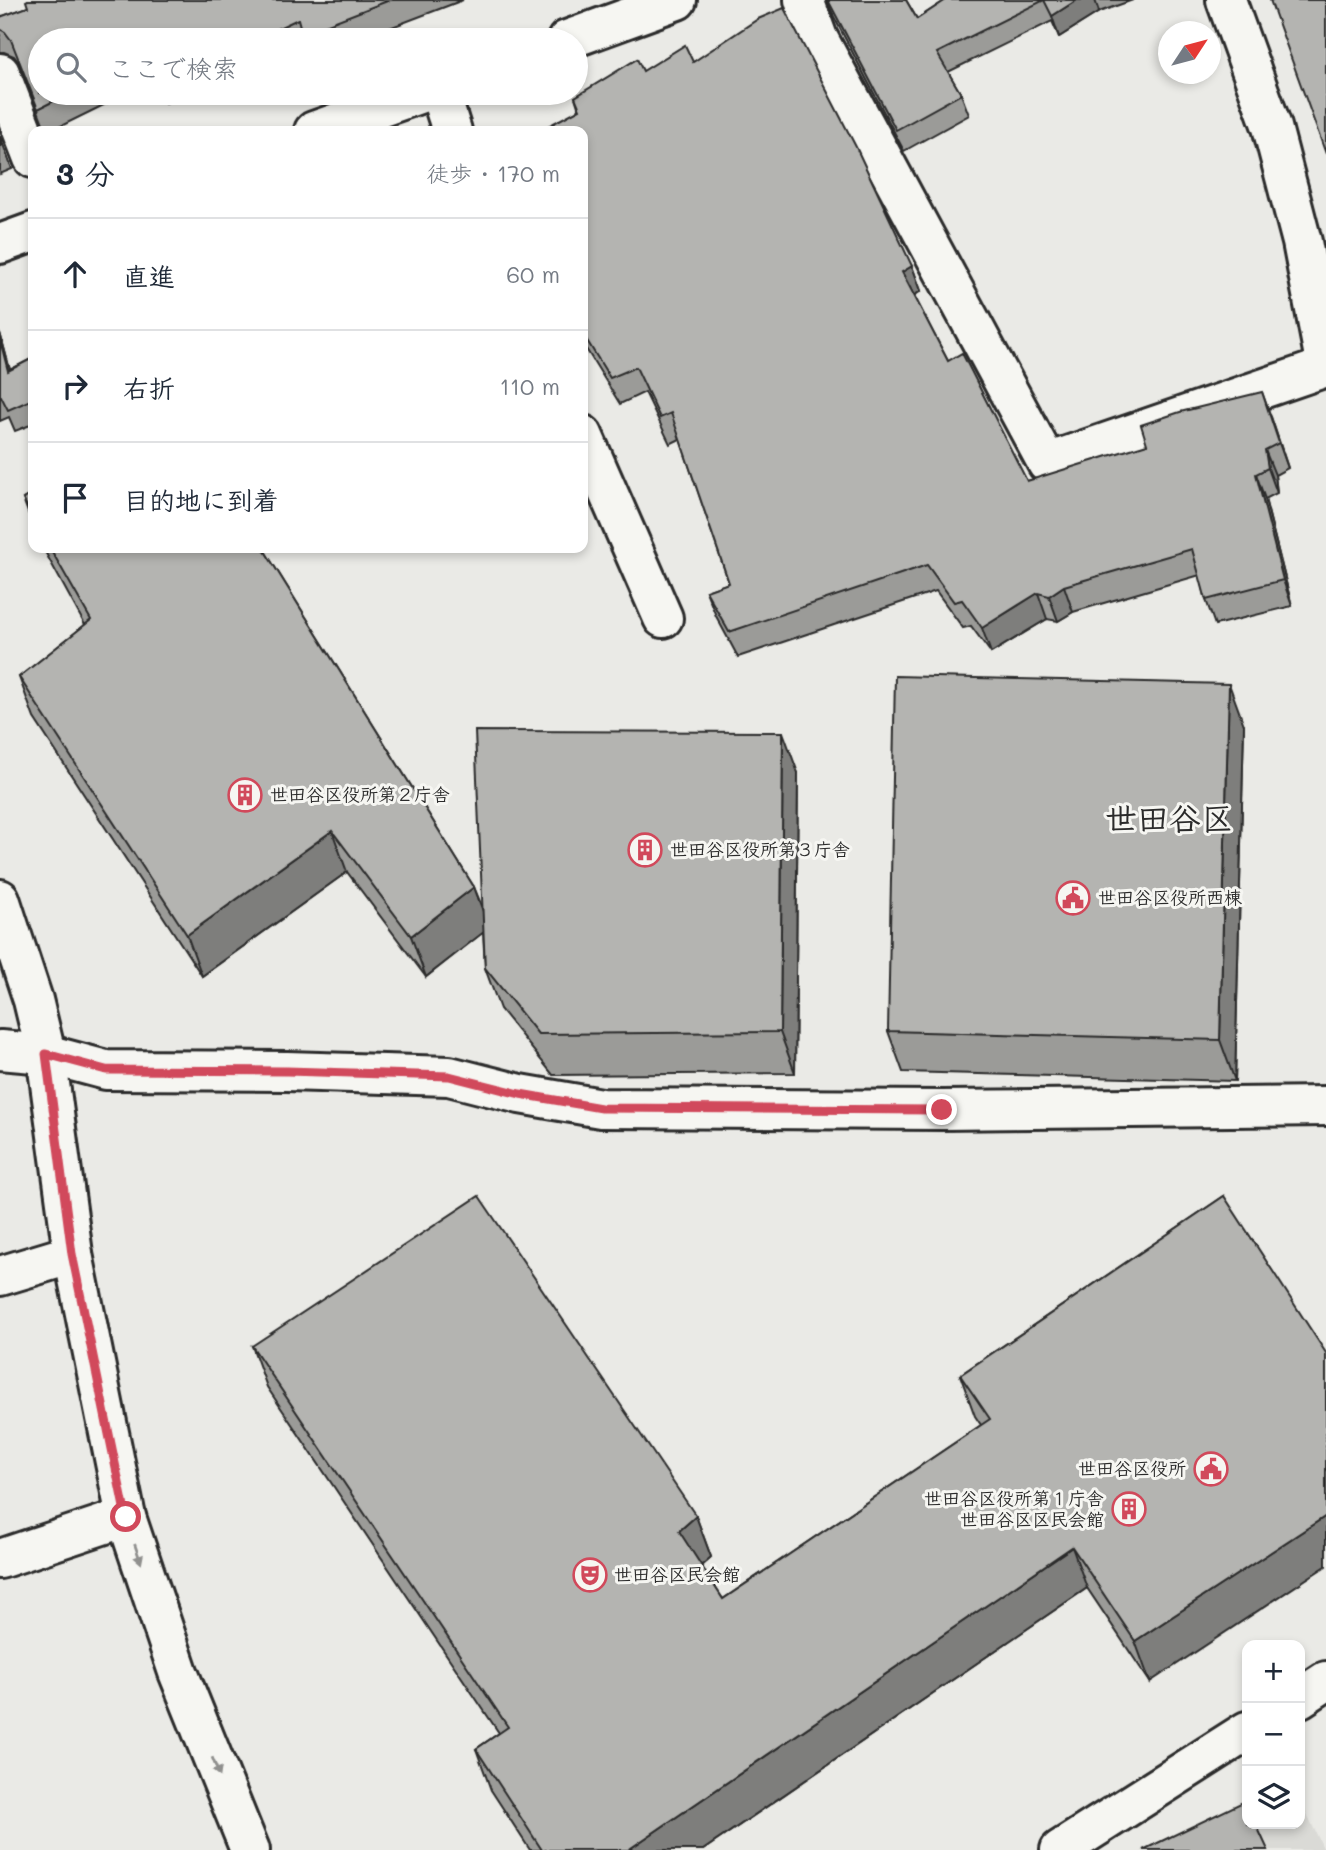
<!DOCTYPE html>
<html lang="ja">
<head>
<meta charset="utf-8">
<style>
  :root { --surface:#fff; --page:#f2f2f3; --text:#1f2937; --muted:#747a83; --line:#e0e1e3 }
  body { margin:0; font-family:Mali,"Klee One",sans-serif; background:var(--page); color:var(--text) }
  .controls { position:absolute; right:21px; bottom:21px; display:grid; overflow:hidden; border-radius:14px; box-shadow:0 4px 10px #0003 }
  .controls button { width:63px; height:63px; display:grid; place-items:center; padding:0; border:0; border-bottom:2px solid var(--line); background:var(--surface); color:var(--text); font:35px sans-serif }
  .compass { position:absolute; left:1158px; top:21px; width:63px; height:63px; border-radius:50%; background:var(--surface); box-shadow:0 4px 10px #0003; rotate:54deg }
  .stop { position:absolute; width:21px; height:21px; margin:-16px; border:5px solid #d1495b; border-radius:50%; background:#fff }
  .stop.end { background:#d1495b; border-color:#fff; box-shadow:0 2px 7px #0008 }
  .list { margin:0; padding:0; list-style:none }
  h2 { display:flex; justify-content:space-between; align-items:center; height:91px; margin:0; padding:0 28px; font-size:30px }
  h2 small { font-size:23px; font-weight:400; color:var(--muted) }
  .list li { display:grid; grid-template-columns:46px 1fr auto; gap:21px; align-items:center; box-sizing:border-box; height:112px; padding:0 28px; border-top:2px solid var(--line) }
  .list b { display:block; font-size:26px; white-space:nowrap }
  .list em { font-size:23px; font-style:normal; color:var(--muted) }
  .icon { flex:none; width:38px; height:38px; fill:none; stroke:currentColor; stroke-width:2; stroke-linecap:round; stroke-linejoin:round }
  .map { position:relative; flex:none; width:1326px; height:1850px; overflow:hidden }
  .search { position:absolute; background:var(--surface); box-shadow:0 4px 10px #0003; left:28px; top:28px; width:560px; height:77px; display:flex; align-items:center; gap:18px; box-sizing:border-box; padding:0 24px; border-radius:38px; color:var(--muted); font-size:26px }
  .panel { position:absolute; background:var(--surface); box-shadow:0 4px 10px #0003; left:28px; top:126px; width:560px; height:427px; border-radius:14px }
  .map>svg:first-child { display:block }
</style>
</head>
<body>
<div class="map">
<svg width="1326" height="1850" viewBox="0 0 1326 1850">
  <rect width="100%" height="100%" fill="#eaeae6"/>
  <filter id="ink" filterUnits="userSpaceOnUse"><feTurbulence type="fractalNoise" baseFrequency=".0143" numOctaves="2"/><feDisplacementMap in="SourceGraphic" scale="14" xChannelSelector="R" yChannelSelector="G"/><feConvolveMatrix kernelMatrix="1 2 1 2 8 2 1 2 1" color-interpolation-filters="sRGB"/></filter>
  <g filter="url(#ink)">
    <path fill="#dadad6" d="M 1302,1803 L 1324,1850 L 1221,1850 L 1266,1824 L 1300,1824 Z"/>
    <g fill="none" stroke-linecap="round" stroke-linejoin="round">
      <defs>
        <g id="minor">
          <path d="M 804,0 L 818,38 L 1047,463 L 1326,367"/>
          <path d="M 1226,0 L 1272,127 L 1302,242 L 1326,367"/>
          <path d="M 567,40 L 677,0"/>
          <path d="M 0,73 L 33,158"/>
          <path d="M 440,93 L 452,131"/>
          <path d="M 314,131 L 421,93"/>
          <path d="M 0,244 L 33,232"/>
          <path d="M 583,435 L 663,618"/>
          <path d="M 0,899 L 33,1000 L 46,1054 L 73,1254 L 126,1517 L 178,1672 L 250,1850"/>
          <path d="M 0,1050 L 46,1054 L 106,1070 L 287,1071 L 449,1076 L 520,1094 L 601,1108 L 942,1110 L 1326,1106"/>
          <path d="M 0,1276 L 73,1254"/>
          <path d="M 0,1559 L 126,1517"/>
          <path d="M 1300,1698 L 1326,1681"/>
          <path d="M 1060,1850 L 1247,1731"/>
        </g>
      </defs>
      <use href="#minor" stroke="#2b2b2b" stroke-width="44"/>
      <use href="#minor" stroke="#f6f6f2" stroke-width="38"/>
    </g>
    <g fill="#9b9b98" stroke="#2b2b2b" stroke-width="2">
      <path d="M 28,0 L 463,0 L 358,40 L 40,40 L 40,93 L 128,93 L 51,131 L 46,131 L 20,64 L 14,56 L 4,52 L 0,52 L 0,17 L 28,7 Z"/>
      <path d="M 827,0 L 906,0 L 917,19 L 946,0 L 1133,0 L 1099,12 L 1059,37 L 1052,21 L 948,72 L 961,94 L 969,115 L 904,151 L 834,17 Z"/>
      <path d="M 693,62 L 912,266 L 921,291 L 914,296 L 948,361 L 1027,481 L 1271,417 L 1288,468 L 1275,475 L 1277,493 L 1265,499 L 1292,606 L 1215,625 L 1206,600 L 1200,575 L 1073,612 L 1058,621 L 1047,619 L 991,653 L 971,626 L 963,628 L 936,591 L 738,657 L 716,616 L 706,591 L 729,583 L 680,439 L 670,444 L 645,392 L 620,404 L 583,344 L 583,131 L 579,110 L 575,97 L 643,71 Z"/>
      <path d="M 162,93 L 189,93 L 166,103 Z"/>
      <path d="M 0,136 L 12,169 L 0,174 Z"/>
      <path d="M 0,333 L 10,370 L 33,358 L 33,424 L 15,431 L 9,417 L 0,421 Z"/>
      <path d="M 33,493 L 33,526 L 23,499 Z"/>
      <path d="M 43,548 L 263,548 L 474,887 L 483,909 L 798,773 L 795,1073 L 553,1075 L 500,1009 L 485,968 L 483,932 L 426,977 L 347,872 L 202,976 L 34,718 L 19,677 L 85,625 Z"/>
      <path d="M 1244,725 L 1235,1081 L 903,1072 L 888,1031 Z"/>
      <path d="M 1224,1196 L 1150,1682 L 1087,1588 L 703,1850 L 530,1850 L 491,1790 L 476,1749 L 499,1733 L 267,1387 L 252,1346 L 696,1516 L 711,1557 L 701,1566 L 723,1599 L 981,1425 L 975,1416 L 960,1375 Z"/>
    </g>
    <g fill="#7e7e7c" stroke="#2b2b2b" stroke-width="2">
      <path d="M 1077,0 L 1095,0 L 1099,12 L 1059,37 L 1052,16 Z"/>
      <path d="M 912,266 L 921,291 L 911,297 L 902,272 Z"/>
      <path d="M 0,333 L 16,392 L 8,371 L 0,340 Z"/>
      <path d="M 1262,392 L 1271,417 L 1288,468 L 1279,443 Z"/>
      <path d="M 1265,450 L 1275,475 L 1277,493 L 1268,468 Z"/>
      <path d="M 1256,474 L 1265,499 L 1292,606 L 1283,580 Z"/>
      <path d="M 1064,586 L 1073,612 L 1058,621 L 1049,596 Z"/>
      <path d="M 1038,593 L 1047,619 L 991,653 L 982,628 Z"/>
      <path d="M 1229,684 L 1244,725 L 1235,1081 L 1220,1040 Z"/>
      <path d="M 783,732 L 798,773 L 795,1073 L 780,1032 Z"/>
      <path d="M 332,831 L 347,872 L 202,976 L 187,935 Z"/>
      <path d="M 474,887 L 489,928 L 426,977 L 411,936 Z"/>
      <path d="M 696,1516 L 711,1557 L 694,1572 L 679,1531 Z"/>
      <path d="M 1326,1516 L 1326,1566 L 1150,1682 L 1135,1641 Z"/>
      <path d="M 1072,1547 L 1087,1588 L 703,1850 L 628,1850 Z"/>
    </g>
    <g fill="#b4b4b1" stroke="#2b2b2b" stroke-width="2">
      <path d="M 28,0 L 390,0 L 302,34 L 298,19 L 253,40 L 40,40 L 40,93 L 70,93 L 38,109 L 11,40 L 5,32 L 0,29 L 0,17 L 28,7 L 26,1 Z"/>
      <path d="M 828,0 L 906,0 L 917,19 L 946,0 L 1077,0 L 1052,16 L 1044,0 L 937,53 L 961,94 L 896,130 Z"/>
      <path d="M 1270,0 L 1326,0 L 1326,154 Z"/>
      <path d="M 784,8 L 856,147 L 912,266 L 902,272 L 948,361 L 962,353 L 1027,481 L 1147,444 L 1141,425 L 1180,412 L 1262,392 L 1279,443 L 1265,450 L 1268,468 L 1256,474 L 1283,580 L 1206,600 L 1192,549 L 1064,586 L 1049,596 L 1038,593 L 982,628 L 962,600 L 954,602 L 927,565 L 729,632 L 706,591 L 729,583 L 671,413 L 660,418 L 636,367 L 610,378 L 583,334 L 583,131 L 539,131 L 580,109 L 575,97 L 637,59 L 643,71 L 685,45 L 693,62 L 758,19 Z"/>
      <path d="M 0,136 L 3,145 L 0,146 Z"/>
      <path d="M 0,340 L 8,371 L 33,358 L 33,399 L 8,410 L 1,396 L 0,396 Z"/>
      <path d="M 33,493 L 33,517 L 23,499 Z"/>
      <path d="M 50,548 L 263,548 L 474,887 L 411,936 L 332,831 L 187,935 L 19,677 L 91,620 Z"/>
      <path d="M 895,676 L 1229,684 L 1220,1040 L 888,1031 Z"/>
      <path d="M 475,731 L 783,732 L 780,1032 L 538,1034 L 485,968 Z"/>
      <path d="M 479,1196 L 696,1516 L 679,1531 L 723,1599 L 990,1419 L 960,1375 L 1224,1196 L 1326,1353 L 1326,1516 L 1135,1641 L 1072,1547 L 628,1850 L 542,1850 L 476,1749 L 508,1727 L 252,1346 Z"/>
      <path d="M 1245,1801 L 1247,1806 L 1247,1824 L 1256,1824 L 1268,1850 L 1143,1850 Z"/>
    </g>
    <defs><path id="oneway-solid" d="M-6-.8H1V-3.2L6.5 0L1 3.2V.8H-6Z" transform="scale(1.75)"/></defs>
    <g fill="#90908e">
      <use href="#oneway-solid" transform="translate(138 1554) rotate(71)"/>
      <use href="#oneway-solid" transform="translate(216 1767) rotate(68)"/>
    </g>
  </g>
  <g fill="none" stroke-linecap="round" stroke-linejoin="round" filter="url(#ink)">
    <path stroke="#d1495b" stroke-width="9" d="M 126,1517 L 72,1254 L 46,1054 L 106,1070 L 287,1071 L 449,1076 L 520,1094 L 601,1108 L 942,1110"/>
  </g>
  <defs>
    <symbol id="building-ring" viewBox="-11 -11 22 22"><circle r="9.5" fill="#f6f6f2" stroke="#d1495b" stroke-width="1.5"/><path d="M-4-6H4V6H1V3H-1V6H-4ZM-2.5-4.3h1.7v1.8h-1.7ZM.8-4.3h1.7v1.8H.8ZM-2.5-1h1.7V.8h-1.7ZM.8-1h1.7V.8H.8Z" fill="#d1495b"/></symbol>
    <symbol id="civic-ring" viewBox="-11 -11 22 22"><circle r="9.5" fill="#f6f6f2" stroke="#d1495b" stroke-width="1.5"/><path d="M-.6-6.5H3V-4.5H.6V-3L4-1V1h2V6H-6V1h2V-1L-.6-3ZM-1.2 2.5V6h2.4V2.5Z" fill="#d1495b"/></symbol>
    <symbol id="theatre-ring" viewBox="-11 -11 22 22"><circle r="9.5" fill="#f6f6f2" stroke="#d1495b" stroke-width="1.5"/><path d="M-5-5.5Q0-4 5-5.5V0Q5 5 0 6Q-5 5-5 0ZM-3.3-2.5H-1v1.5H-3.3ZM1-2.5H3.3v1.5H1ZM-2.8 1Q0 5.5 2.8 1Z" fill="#d1495b"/></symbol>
  </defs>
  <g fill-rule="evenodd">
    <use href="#building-ring" x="226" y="776" width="38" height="38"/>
    <use href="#building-ring" x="626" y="831" width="38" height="38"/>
    <use href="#civic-ring" x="1054" y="879" width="38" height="38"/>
    <use href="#civic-ring" x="1192" y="1450" width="38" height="38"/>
    <use href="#building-ring" x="1110" y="1490" width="38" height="38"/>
    <use href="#theatre-ring" x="571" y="1556" width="38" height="38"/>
  </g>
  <g text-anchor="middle" stroke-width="6" stroke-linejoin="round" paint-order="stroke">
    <g font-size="18" font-weight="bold" fill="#2b2b2b" stroke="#f6f6f2" text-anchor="start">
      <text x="270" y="801">世田谷区役所第２庁舎</text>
      <text x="670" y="856">世田谷区役所第３庁舎</text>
      <text x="1098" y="904">世田谷区役所西棟</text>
      <text x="1186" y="1475" text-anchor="end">世田谷区役所</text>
      <text x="1104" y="1505" text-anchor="end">世田谷区役所第１庁舎<tspan x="1104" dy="21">世田谷区区民会館</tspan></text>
      <text x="614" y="1581">世田谷区民会館</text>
    </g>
    <g font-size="32" font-weight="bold" fill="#2b2b2b" stroke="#f6f6f2">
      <text x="1169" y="830">世田谷区</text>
    </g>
  </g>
</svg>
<div class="controls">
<button>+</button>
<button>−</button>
<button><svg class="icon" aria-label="layers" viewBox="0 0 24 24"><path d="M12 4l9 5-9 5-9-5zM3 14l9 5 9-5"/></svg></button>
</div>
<svg class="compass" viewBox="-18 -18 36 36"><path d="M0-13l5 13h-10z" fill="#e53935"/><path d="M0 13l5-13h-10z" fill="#747a83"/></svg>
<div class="stop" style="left:126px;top:1517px"></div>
<div class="stop end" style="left:942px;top:1110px"></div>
<div class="search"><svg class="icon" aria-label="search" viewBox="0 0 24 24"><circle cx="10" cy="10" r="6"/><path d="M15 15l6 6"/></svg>ここで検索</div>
<section class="panel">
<h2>3 分<small>徒歩 · 170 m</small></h2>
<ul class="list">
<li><svg class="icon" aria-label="ahead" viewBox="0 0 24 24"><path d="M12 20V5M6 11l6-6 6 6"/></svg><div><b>直進</b></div><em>60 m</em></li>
<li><svg class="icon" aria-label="right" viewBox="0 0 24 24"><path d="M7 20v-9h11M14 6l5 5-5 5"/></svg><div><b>右折</b></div><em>110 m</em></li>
<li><svg class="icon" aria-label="arrive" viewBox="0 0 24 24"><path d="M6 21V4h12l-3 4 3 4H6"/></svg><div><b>目的地に到着</b></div></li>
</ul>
</section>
</div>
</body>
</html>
